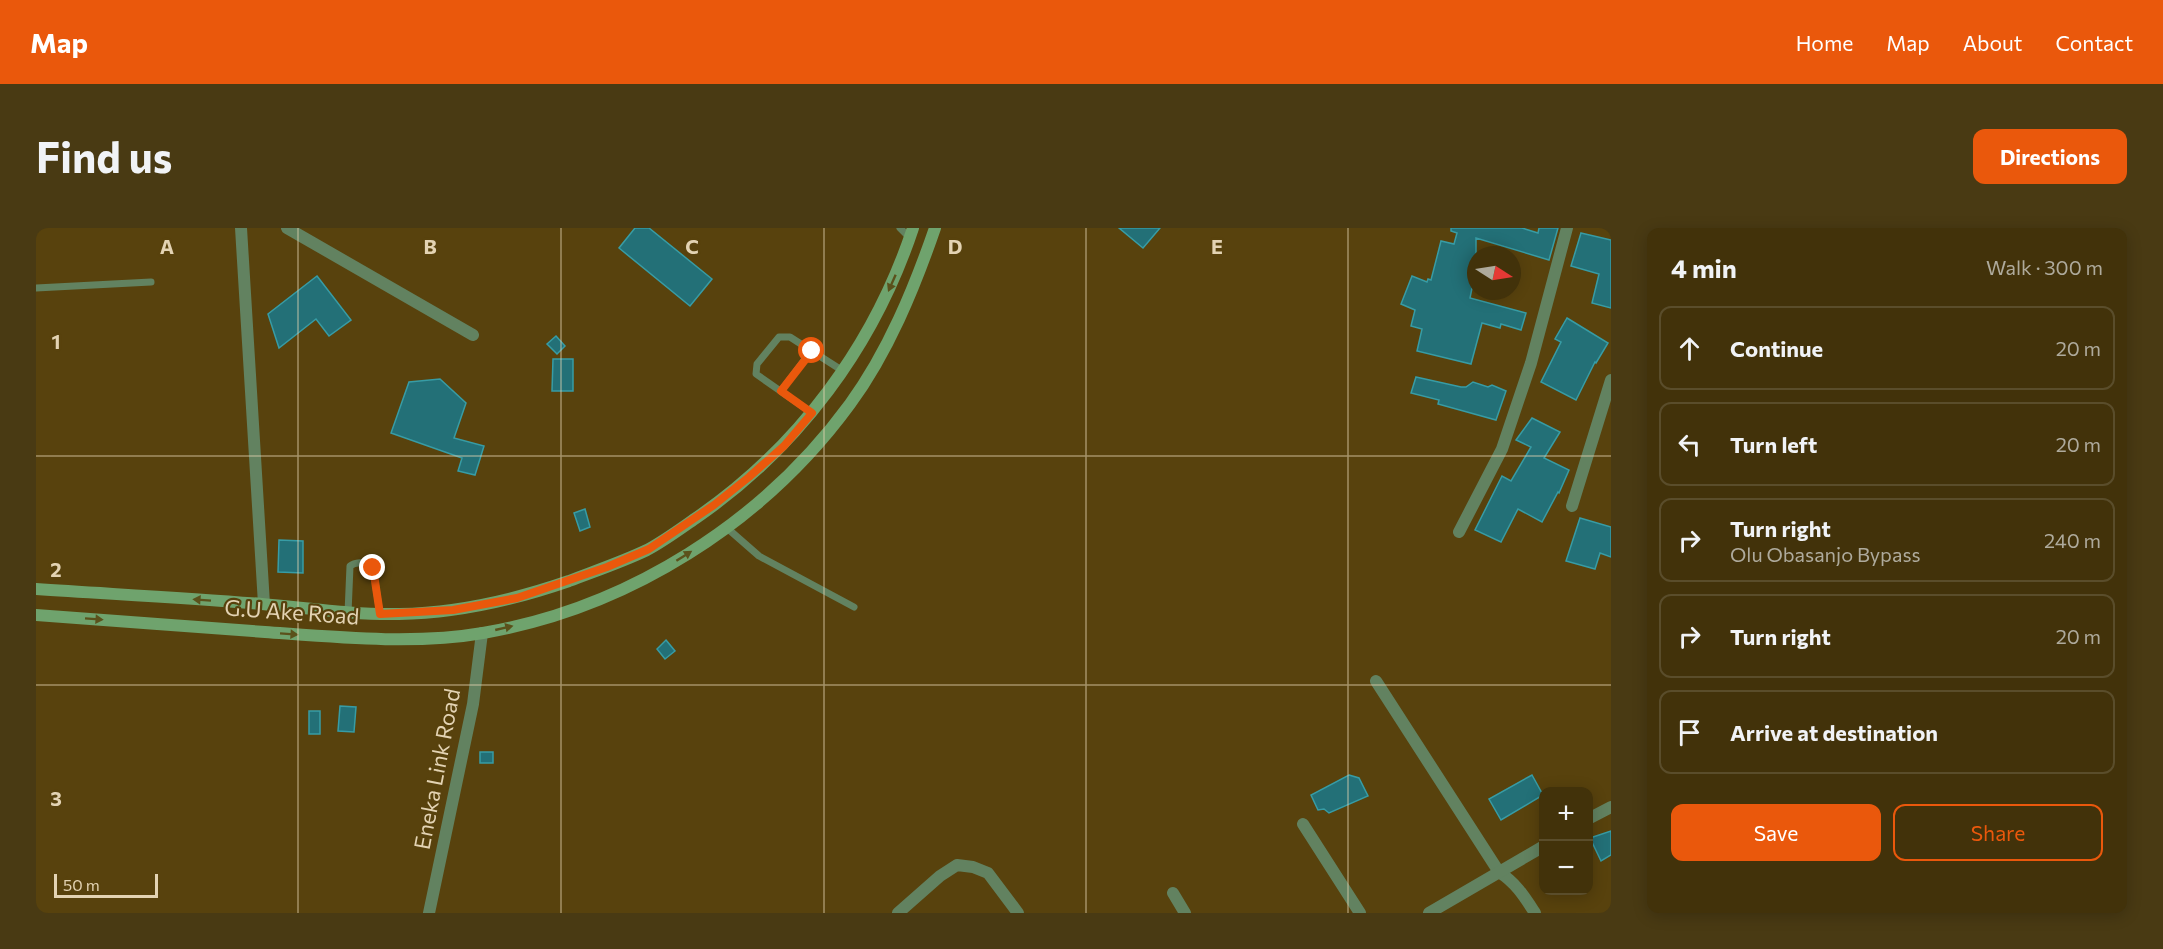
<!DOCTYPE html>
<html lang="en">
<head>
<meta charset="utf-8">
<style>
  :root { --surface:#42320a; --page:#493a13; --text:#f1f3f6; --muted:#aeaa9c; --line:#5a4d2b; --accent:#ea580c }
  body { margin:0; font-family:Commissioner,sans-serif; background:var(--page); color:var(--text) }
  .controls { position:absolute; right:18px; bottom:18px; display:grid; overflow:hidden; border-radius:12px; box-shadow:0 3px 15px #0003 }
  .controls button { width:54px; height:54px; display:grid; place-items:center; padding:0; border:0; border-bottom:2px solid var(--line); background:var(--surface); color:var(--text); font:30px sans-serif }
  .compass { position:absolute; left:1431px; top:18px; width:54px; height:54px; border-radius:50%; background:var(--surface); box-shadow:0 3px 15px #0003; rotate:102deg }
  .scale { position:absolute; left:18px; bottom:15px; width:104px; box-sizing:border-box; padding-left:6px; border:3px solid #e3d3b3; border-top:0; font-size:16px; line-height:21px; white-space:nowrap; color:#e3d3b3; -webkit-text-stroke:4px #58420d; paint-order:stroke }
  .stop { position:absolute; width:18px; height:18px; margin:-14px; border:4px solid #ea580c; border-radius:50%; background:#fff }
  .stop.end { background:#ea580c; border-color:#fff; box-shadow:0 2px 6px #0008 }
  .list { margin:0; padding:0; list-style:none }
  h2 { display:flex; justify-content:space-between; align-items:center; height:78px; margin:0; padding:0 24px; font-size:26px }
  h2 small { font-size:20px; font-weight:400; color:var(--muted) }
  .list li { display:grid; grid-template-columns:39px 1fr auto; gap:18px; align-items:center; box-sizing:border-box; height:84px; margin:0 12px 12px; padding:0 12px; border:2px solid var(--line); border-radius:12px }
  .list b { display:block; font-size:22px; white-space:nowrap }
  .list p { margin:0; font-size:20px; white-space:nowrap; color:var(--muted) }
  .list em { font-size:20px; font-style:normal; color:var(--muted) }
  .actions { display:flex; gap:12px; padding:18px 24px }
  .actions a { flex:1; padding:14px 0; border:2px solid var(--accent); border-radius:12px; text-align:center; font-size:21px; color:var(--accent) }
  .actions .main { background:var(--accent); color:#fff }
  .icon { flex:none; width:33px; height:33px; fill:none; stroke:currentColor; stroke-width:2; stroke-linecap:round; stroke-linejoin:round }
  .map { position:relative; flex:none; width:1575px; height:685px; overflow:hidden; border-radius:12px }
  header { display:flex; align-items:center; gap:36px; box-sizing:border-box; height:84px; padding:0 30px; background:var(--accent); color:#fff }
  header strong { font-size:28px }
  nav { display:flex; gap:33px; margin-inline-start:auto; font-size:21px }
  .intro { display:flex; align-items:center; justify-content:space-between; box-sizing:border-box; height:144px; padding:0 36px }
  h1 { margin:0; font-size:42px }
  .button { padding:15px 27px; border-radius:12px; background:var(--accent); color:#fff; font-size:21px; font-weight:700 }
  main { display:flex; gap:36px; padding:0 36px }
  aside { flex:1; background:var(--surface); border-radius:12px; box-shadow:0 3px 15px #0003 }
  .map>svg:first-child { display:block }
</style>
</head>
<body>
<header>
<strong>Map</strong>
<nav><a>Home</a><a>Map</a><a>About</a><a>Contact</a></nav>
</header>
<div class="intro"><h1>Find us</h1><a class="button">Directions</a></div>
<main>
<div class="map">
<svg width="1575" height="685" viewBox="0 0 1575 685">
  <rect width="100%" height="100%" fill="#58420d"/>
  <g fill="#237077" stroke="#379ca5" stroke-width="1.5">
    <path d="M 599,0 L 613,0 L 676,51 L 654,78 L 583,20 Z"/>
    <path d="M 1083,0 L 1124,0 L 1107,20 Z"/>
    <path d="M 1415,0 L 1486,0 L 1502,5 L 1503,0 L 1522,0 L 1513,32 L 1440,10 L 1440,40 L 1434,70 L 1490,85 L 1485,102 L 1465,96 L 1464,100 L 1446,95 L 1435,136 L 1381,123 L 1386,101 L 1375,98 L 1379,82 L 1365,76 L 1376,48 L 1391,54 L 1392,51 L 1395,52 L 1405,13 L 1418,16 L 1421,5 L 1415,3 Z"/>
    <path d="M 1545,5 L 1575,12 L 1575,80 L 1556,75 L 1563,46 L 1535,38 Z"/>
    <path d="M 281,48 L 315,92 L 293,108 L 280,91 L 243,120 L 232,86 Z"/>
    <path d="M 1531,90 L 1572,115 L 1560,135 L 1559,134 L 1540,172 L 1505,154 L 1525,114 L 1519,111 Z"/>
    <path d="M 520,108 L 529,118 L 521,126 L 511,116 Z"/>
    <path d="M 517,131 L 537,131 L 537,163 L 516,163 Z"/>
    <path d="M 1380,149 L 1425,159 L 1430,159 L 1437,154 L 1452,159 L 1456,157 L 1470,163 L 1460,192 L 1402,176 L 1403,172 L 1375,165 Z"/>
    <path d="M 404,151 L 430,175 L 418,210 L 448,218 L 439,247 L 422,243 L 426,230 L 355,205 L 373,154 Z"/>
    <path d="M 1496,190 L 1524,204 L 1508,230 L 1533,242 L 1523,265 L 1522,264 L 1506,294 L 1482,281 L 1465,314 L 1439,302 L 1466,248 L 1475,253 L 1495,219 L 1480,212 Z"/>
    <path d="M 549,281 L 554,299 L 544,303 L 538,285 Z"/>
    <path d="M 1544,290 L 1575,299 L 1575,329 L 1564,325 L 1559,341 L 1530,333 Z"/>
    <path d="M 243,312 L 267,313 L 267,345 L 242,344 Z"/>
    <path d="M 630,412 L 639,423 L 629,431 L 621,421 Z"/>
    <path d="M 304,478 L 320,479 L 318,504 L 302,503 Z"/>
    <rect x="273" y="483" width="11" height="23"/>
    <rect x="444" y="524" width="13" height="11"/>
    <path d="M 1313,547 L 1323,550 L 1332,568 L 1293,585 L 1288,581 L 1282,582 L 1275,567 Z"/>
    <path d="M 1496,547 L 1507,567 L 1465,592 L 1453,571 Z"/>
    <path d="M 1575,603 L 1575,627 L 1565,633 L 1554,610 Z"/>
  </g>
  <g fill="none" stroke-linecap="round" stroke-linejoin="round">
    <g stroke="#628260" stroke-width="7">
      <path d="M 864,0 L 874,10"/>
      <path d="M 0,60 L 115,54"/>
      <path d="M 745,163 L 775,123"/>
      <path d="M 776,185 L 720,146 L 721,136 L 743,109 L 754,109 L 807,143"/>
      <path d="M 691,300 L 723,328 L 818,379"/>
      <path d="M 312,385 L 314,338 C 319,334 328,334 335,336 L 337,340 L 344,386"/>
    </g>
    <g stroke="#628260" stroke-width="12">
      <path d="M 205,0 L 228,376"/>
      <path d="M 251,0 L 437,107"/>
      <path d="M 1536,278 L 1575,152"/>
      <path d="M 1423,304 L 1466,221 L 1495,135 L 1531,0"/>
      <path d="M 1340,453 L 1463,644 C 1480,655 1488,668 1499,685"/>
      <path d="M 1552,591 L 1575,579"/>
      <path d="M 1267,596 L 1324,685"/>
      <path d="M 1137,665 L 1149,685"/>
      <path d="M 862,685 L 904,648 L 921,637 L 937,639 L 952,645 L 982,685"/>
      <path d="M 1393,685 L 1508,618"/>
    </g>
    <path stroke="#628260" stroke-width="12" d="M 393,685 L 437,476 L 446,405"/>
    <g stroke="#6fa36d" stroke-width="12">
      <path d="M 0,361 C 75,366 151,370 226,376 C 272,380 317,387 363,386 C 421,385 478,372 533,353 C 559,343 586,334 611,322 C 628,313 644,301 660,290 C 762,220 838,118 877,0"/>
      <path d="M 0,387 C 76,393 153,398 229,404 C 298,409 378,417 447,405 C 592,380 727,295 814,176 C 852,124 878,61 899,0"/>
    </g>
  </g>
  <defs><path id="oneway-solid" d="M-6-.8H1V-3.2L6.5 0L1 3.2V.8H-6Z" transform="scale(1.5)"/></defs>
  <g fill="#5b511b">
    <use href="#oneway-solid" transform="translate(856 55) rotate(114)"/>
    <use href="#oneway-solid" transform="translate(648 328) rotate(-32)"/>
    <use href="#oneway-solid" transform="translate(166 372) rotate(-176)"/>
    <use href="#oneway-solid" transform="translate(58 391) rotate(4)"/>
    <use href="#oneway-solid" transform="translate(468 400) rotate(-13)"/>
    <use href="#oneway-solid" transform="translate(253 406) rotate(4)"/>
  </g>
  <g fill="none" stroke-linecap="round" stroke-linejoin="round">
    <path stroke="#ea580c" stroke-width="8" d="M 337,340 L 344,386 L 417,382 L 481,370 L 571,339 L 613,321 L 678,277 L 713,249 L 748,218 L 776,185 L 745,163 L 776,123"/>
  </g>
  <path fill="none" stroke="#e3d3b3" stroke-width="1.5" stroke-opacity="0.55" d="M 262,0 L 262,685M 525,0 L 525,685M 788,0 L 788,685M 1050,0 L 1050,685M 1312,0 L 1312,685M 0,228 L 1575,228M 0,457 L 1575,457"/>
  <g text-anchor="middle" stroke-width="4.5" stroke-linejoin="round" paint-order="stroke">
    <g font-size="22" fill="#e3d3b3" stroke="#58420d">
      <text transform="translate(256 384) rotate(4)" y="8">G.U Ake Road</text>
      <text transform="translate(401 541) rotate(-79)" y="8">Eneka Link Road</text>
    </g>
  </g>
  <g font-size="20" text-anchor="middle" font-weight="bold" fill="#e3d3b3" stroke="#58420d" stroke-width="4.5" stroke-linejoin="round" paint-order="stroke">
    <text x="131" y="26">A</text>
    <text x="394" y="26">B</text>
    <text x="656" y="26">C</text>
    <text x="919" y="26">D</text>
    <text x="1181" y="26">E</text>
    <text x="20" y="121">1</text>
    <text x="20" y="349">2</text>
    <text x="20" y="578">3</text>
  </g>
</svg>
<div class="controls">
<button>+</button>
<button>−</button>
</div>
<svg class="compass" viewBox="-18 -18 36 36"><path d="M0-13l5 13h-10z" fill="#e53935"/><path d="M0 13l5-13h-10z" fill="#aeaa9c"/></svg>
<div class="scale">50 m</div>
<div class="stop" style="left:776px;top:123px"></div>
<div class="stop end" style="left:337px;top:340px"></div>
</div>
<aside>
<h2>4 min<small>Walk · 300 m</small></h2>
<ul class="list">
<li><svg class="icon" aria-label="ahead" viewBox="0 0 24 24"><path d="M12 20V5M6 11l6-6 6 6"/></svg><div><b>Continue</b></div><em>20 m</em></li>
<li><svg class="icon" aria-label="left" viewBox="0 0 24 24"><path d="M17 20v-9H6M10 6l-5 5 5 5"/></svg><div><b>Turn left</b></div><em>20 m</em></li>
<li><svg class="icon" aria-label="right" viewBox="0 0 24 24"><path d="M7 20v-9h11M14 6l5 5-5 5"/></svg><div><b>Turn right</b><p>Olu Obasanjo Bypass</p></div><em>240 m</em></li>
<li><svg class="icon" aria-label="right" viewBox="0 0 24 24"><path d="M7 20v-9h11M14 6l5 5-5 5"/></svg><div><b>Turn right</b></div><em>20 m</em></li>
<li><svg class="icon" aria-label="arrive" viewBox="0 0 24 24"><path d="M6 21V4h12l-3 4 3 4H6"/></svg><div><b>Arrive at destination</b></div></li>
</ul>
<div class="actions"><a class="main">Save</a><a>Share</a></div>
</aside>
</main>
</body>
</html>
